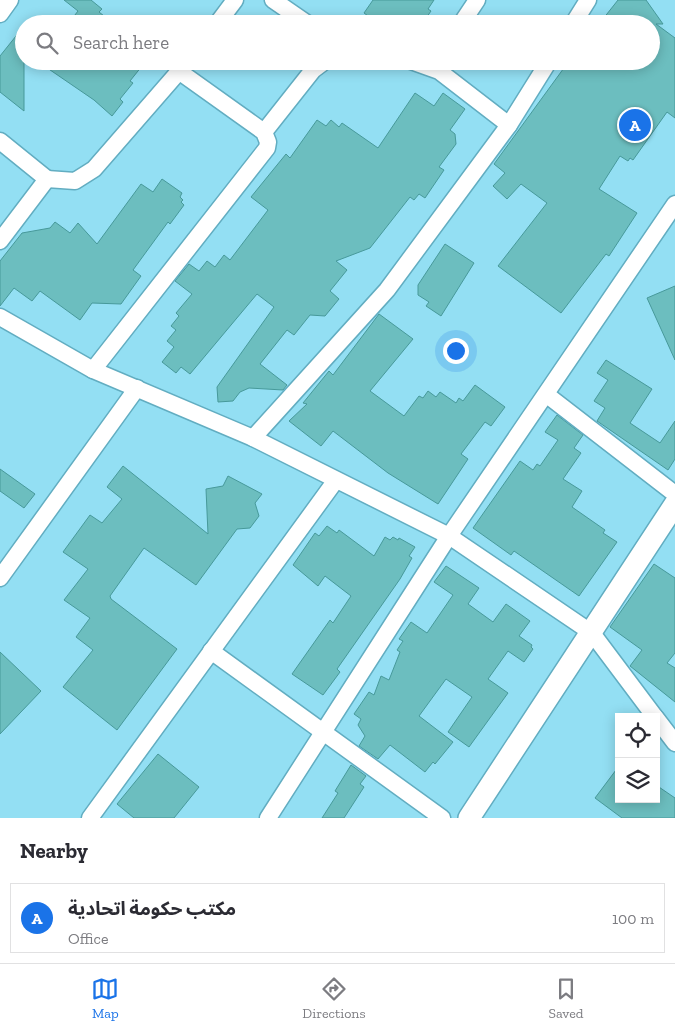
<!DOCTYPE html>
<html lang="en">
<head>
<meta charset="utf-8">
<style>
  :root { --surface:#fff; --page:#f7f7f7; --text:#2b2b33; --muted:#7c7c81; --line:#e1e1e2; --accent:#1a73e8 }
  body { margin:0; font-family:"Zilla Slab","Noto Sans Arabic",serif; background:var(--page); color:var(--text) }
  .controls { position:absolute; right:15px; bottom:15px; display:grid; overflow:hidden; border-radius:0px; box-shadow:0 2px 12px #0003 }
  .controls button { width:45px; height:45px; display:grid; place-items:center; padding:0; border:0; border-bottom:1px solid var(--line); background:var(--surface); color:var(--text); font:25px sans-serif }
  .you { position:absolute; left:455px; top:350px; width:18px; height:18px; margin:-12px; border:4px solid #fff; border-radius:50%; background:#1a73e8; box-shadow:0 0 0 8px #1a73e833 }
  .badge { display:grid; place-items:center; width:32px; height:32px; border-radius:50%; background:var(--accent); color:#fff; font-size:16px; font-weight:700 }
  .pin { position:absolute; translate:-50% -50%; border:2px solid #fff; box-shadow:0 1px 5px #0006 }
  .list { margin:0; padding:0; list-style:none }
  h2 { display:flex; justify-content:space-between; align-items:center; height:65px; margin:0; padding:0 20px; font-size:21px }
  h2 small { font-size:16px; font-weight:400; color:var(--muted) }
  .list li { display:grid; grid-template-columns:32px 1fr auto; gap:15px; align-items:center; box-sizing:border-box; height:70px; margin:0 10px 10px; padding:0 10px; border:1px solid var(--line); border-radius:0px }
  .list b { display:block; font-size:19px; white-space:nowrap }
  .list p { margin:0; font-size:16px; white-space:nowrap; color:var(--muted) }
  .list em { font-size:16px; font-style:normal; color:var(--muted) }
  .icon { flex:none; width:28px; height:28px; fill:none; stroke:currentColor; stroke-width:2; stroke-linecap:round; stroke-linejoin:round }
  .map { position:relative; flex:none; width:675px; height:818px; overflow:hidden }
  .search { position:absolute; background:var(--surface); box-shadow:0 2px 12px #0003; left:15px; right:15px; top:15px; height:55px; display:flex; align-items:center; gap:12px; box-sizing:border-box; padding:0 18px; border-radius:28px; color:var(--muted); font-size:19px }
  .sheet { height:145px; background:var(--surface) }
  nav { display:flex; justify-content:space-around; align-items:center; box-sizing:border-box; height:70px; border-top:1px solid var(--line); background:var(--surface); font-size:14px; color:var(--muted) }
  nav a { display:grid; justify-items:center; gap:2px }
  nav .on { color:var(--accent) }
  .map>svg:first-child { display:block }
</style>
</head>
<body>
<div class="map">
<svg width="675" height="818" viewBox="0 0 675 818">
  <rect width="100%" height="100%" fill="#93dff3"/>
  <g fill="#6cbebf" stroke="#47999a">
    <path d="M 64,0 L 91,0 L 102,9 L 99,12 L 114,24 L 68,24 L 78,11 Z"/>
    <path d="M 373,0 L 434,0 L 428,9 L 431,11 L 422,24 L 379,24 L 364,13 Z"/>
    <path d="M 618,0 L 646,0 L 663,24 L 656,24 L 675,38 L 675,118 L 667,112 L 633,160 L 630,158 L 628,161 L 620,156 L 599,189 L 637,213 L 609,256 L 606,254 L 561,313 L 498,266 L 547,203 L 521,184 L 507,199 L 493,186 L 505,173 L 494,164 L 569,61 L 651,61 L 651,24 L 599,24 Z"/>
    <path d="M 24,26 L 24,111 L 0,92 L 0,56 Z"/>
    <path d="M 37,61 L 146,61 L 130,81 L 133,83 L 120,99 L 123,102 L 112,116 L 94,100 Z"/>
    <path d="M 415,93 L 434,106 L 443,93 L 465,109 L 450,130 L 455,134 L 456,144 L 439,167 L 444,170 L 425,198 L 419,194 L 414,200 L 410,197 L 370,248 L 336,261 L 347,270 L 330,291 L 339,299 L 325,316 L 310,315 L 294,335 L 287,330 L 260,364 L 287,385 L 283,390 L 249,388 L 240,392 L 233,401 L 218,402 L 217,387 L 274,307 L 257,294 L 190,374 L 181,367 L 176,373 L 162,362 L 174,347 L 167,341 L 176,330 L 171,326 L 179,316 L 176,313 L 192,294 L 175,281 L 189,264 L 199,271 L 207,261 L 215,267 L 224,255 L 230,260 L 268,210 L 251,197 L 286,154 L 290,158 L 317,120 L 326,126 L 331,120 L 339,127 L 342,123 L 378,148 Z"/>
    <path d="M 162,179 L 182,193 L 180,197 L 183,200 L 181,202 L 184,205 L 170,224 L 168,222 L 133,270 L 141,276 L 121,304 L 92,303 L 80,320 L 40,291 L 32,301 L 14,288 L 0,306 L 0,261 L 22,233 L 50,228 L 55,222 L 70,233 L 78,223 L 97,244 L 141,184 L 153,192 Z"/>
    <path d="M 445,244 L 474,263 L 441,316 L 426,306 L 429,302 L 418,295 L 418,285 Z"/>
    <path d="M 675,286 L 675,360 L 647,298 Z"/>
    <path d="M 379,314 L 413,339 L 370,391 L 404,416 L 419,396 L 423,398 L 428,391 L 436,397 L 440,392 L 456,403 L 459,398 L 463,401 L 475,385 L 505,407 L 491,426 L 485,422 L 461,454 L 468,459 L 438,504 L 388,473 L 333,431 L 321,446 L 289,421 L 307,404 L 303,403 L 329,371 L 333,375 Z"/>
    <path d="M 606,360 L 652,389 L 630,423 L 660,443 L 675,421 L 675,459 L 668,470 L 597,421 L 605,408 L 594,401 L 608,380 L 597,373 Z"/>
    <path d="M 557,415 L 583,435 L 574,448 L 581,453 L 563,479 L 582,491 L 572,507 L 605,530 L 603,533 L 617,542 L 579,596 L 514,551 L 511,555 L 473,528 L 520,461 L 533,470 L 537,464 L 540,466 L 558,440 L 545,432 Z"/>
    <path d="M 123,466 L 208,534 L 206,489 L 223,486 L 228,476 L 262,494 L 255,503 L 259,516 L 250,528 L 237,529 L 196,585 L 144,548 L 110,596 L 111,599 L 177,649 L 117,730 L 63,687 L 93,650 L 76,637 L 90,618 L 64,600 L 88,569 L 63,552 L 90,515 L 102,523 L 122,499 L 107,487 Z"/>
    <path d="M 0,469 L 35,494 L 24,508 L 0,491 Z"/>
    <path d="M 327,526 L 337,533 L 339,530 L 374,556 L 385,537 L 390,540 L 393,537 L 398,540 L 399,538 L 415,547 L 409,556 L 412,558 L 400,579 L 337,669 L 340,672 L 323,695 L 292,674 L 330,620 L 333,623 L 351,596 L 325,576 L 318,586 L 293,565 L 315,533 L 319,536 Z"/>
    <path d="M 654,564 L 675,578 L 675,653 L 667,663 L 675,668 L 675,702 L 630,666 L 642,650 L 610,627 Z"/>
    <path d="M 446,566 L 479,588 L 468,604 L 493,622 L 506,604 L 530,621 L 519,636 L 532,645 L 531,647 L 533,649 L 524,662 L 508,651 L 488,679 L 508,693 L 469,747 L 448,732 L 472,697 L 446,679 L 419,716 L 453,742 L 435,764 L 433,762 L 425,772 L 390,745 L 378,759 L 359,746 L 365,736 L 358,725 L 361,719 L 354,714 L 369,692 L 374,695 L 381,676 L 389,680 L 400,652 L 397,650 L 403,641 L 399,639 L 411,622 L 427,633 L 453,595 L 434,582 Z"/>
    <path d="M 0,652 L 41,691 L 0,734 Z"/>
    <path d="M 158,754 L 199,787 L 174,818 L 134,818 L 117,804 Z"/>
    <path d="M 351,765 L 366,776 L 360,784 L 364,787 L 344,818 L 322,818 L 338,793 L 335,791 Z"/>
    <path d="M 619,766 L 619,799 L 656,799 L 656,785 L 675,798 L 675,818 L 622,818 L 595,798 Z"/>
  </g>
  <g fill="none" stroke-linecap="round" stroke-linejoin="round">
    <defs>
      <g id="minor">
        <path d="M 273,0 L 308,24"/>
        <path d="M 0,14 L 10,0"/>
        <path d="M 217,24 L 235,0"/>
        <path d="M 461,24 L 477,0"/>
        <path d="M 573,24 L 588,0"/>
        <path d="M 509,125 L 549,61"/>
        <path d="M 264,132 L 313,70 L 325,61"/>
        <path d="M 0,141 L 47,179 L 0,241"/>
        <path d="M 47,179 L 75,181 L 94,169 L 188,61"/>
        <path d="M 0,317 L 93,370 L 253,438 L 449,536 L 592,633 L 655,717"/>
        <path d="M 93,370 L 267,148 L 268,142 L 264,132 L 180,72"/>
        <path d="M 547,395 L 675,494"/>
        <path d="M 253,438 L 387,290 L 509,125 L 439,71 L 411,61"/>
        <path d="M 0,578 L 137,388"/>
        <path d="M 211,651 L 442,818"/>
        <path d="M 656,718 L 675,743"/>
        <path d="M 90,818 L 336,480"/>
        <path d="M 268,818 L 449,536 L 675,204"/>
      </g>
      <path id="tertiary" d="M 469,818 L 675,504"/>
    </defs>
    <use href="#minor" stroke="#62adc1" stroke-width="19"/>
    <use href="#tertiary" stroke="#62adc1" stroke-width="24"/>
    <use href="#minor" stroke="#fff" stroke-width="16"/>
    <use href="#tertiary" stroke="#fff" stroke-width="21"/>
  </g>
</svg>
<div class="controls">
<button><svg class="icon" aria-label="locate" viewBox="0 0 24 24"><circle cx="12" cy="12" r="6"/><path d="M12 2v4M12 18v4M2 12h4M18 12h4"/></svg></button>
<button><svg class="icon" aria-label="layers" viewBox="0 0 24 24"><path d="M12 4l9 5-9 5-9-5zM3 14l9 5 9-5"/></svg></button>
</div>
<div class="you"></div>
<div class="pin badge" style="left:635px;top:125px">A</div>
<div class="search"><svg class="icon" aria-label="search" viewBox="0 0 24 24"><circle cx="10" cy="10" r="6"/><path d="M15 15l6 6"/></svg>Search here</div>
</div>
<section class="sheet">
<h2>Nearby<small></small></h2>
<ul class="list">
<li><span class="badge">A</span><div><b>مكتب حكومة اتحادية</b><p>Office</p></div><em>100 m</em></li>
</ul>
</section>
<nav>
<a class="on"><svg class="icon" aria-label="map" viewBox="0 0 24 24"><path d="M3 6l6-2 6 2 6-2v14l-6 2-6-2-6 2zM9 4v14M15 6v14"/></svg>Map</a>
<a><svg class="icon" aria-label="directions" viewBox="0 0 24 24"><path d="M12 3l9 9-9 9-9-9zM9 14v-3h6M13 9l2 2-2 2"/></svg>Directions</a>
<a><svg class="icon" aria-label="saved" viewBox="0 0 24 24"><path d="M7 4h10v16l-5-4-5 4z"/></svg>Saved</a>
</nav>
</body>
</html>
